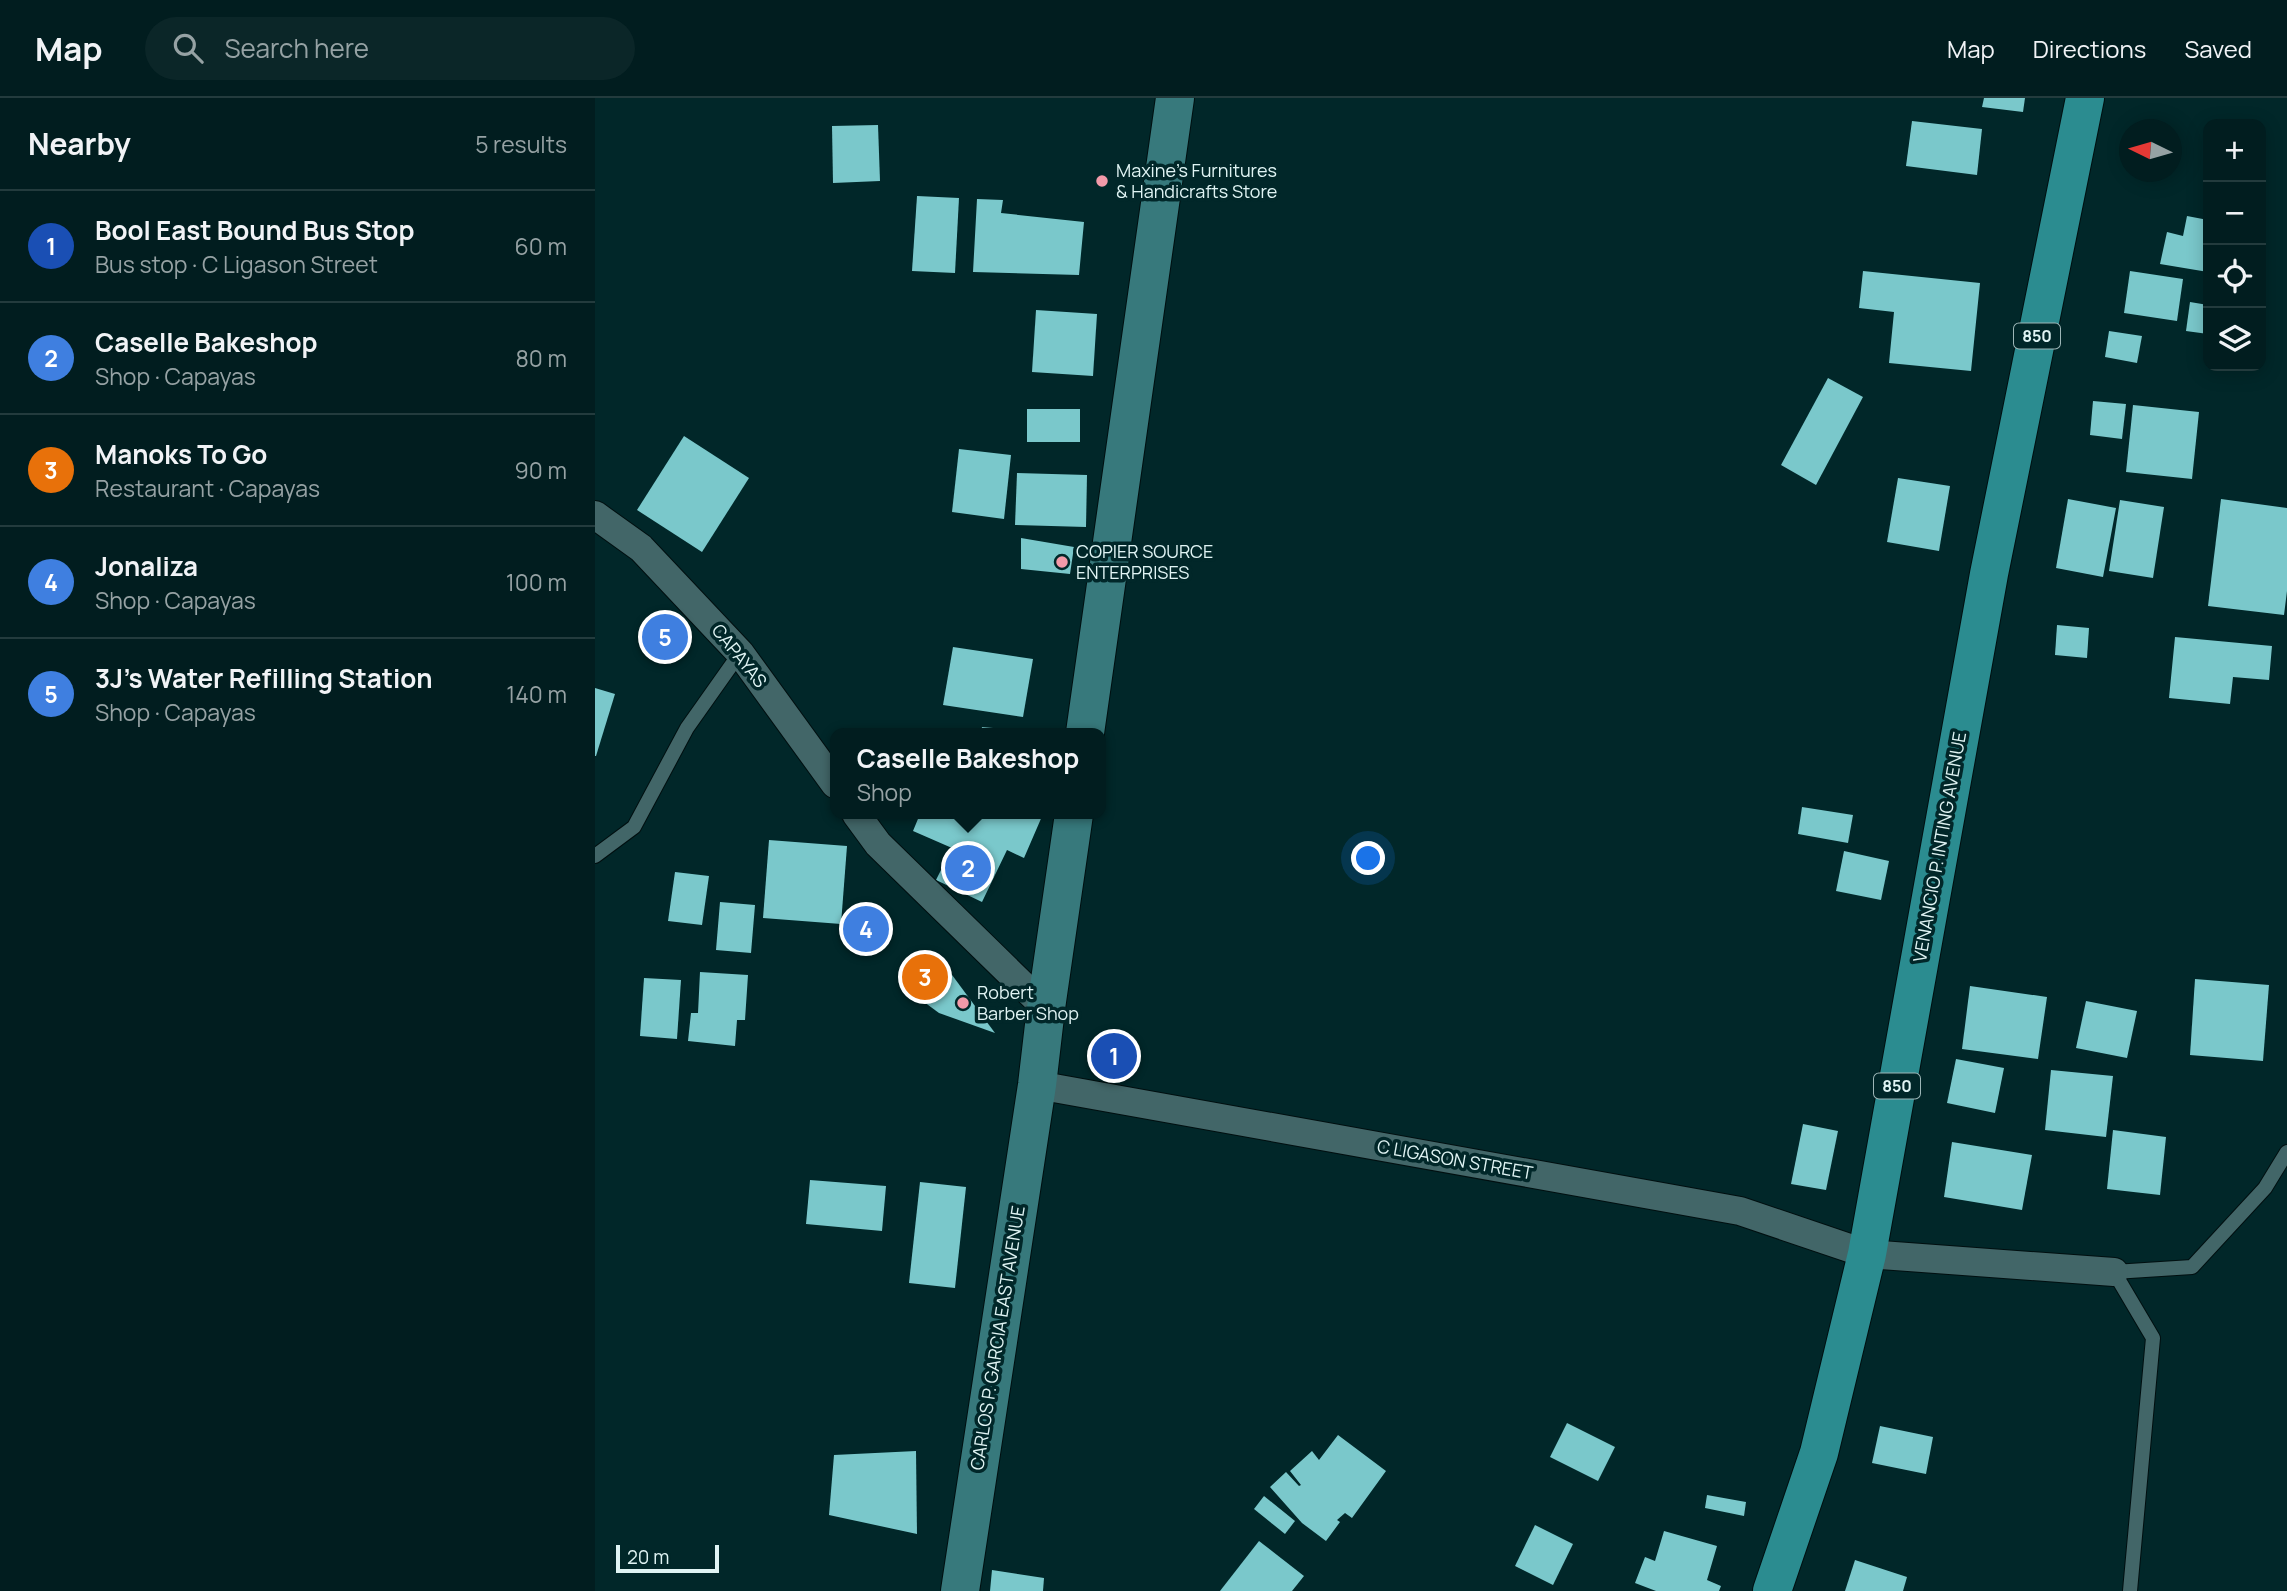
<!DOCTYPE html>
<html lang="en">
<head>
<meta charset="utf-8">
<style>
  :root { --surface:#011d1f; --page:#0b2628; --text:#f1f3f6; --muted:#96a2a4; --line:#233b3d; --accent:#d93025 }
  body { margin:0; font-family:Manrope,sans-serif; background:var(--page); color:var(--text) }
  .controls { position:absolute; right:21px; top:21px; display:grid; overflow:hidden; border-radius:14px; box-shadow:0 4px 18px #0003 }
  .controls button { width:63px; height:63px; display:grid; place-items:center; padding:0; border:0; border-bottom:2px solid var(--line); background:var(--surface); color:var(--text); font:35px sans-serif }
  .compass { position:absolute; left:1524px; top:21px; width:63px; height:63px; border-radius:50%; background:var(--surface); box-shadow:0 4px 18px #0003; rotate:275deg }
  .scale { position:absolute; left:21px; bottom:18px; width:103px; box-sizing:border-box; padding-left:7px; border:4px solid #e0f4f4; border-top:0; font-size:19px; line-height:24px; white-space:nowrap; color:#e0f4f4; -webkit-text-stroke:5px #012729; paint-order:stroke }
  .you { position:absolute; left:774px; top:761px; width:24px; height:24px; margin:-18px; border:5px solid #fff; border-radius:50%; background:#1a73e8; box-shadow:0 0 0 10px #1a73e833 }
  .badge { display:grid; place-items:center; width:46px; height:46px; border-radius:50%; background:var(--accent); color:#fff; font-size:23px; font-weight:700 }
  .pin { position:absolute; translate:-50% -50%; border:4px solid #fff; box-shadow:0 2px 7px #0006 }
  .popup { position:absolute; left:235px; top:630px; width:276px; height:91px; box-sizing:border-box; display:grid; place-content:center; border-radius:14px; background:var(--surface); filter:drop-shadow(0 2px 5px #0005); font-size:23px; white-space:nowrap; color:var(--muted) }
  .popup b { font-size:26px; color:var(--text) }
  .popup::after { content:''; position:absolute; left:50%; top:100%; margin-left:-14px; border:14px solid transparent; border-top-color:var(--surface) }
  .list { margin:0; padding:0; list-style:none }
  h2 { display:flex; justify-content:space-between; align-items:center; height:91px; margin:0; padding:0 28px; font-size:30px }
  h2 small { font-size:23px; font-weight:400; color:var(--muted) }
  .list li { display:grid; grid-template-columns:46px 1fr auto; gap:21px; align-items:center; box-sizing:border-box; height:112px; padding:0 28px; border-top:2px solid var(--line) }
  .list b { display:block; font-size:26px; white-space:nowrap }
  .list p { margin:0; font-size:23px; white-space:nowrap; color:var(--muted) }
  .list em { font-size:23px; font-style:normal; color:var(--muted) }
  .icon { flex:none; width:38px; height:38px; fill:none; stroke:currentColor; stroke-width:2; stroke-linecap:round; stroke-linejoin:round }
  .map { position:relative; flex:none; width:1692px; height:1493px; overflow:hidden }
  header { display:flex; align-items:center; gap:42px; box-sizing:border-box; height:98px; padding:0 35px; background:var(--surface); border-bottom:2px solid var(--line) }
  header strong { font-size:33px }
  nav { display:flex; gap:38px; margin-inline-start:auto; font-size:24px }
  .search { width:490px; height:63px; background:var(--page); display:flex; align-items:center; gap:18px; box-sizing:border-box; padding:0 24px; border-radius:38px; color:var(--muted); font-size:26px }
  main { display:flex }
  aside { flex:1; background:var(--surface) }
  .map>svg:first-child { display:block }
</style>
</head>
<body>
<header>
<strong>Map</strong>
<div class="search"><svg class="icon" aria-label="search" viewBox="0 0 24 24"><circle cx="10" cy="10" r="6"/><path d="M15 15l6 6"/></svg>Search here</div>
<nav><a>Map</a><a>Directions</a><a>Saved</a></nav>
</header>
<main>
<aside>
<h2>Nearby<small>5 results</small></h2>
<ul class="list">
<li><span class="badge" style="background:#1a4fb4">1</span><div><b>Bool East Bound Bus Stop</b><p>Bus stop · C Ligason Street</p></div><em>60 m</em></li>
<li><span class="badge" style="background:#3f7fe0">2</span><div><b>Caselle Bakeshop</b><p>Shop · Capayas</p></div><em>80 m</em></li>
<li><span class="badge" style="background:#e8710a">3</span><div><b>Manoks To Go</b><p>Restaurant · Capayas</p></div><em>90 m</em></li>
<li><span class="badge" style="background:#3f7fe0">4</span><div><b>Jonaliza</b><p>Shop · Capayas</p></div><em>100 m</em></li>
<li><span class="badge" style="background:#3f7fe0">5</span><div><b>3J's Water Refilling Station</b><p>Shop · Capayas</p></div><em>140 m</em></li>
</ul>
</aside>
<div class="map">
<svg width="1692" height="1493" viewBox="0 0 1692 1493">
  <rect width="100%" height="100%" fill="#012729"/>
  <g fill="#7ac8cb">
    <path d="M 1389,0 L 1430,0 L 1428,14 L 1387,9 Z"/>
    <path d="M 1317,23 L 1387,31 L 1382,77 L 1311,68 Z"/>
    <path d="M 283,27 L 285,83 L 238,85 L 237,28 Z"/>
    <path d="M 322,98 L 364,100 L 360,175 L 317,173 Z"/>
    <path d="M 382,101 L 408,102 L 406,115 L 489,124 L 484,177 L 378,174 Z"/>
    <path d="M 1592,118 L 1613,122 L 1613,174 L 1565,166 L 1572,134 L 1588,138 Z"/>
    <path d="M 1268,173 L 1385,185 L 1376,273 L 1294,265 L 1299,214 L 1264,210 Z"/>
    <path d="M 1535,173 L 1588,181 L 1582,223 L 1529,215 Z"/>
    <path d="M 1595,204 L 1613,207 L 1613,236 L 1591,233 Z"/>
    <path d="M 441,212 L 502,216 L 498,278 L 437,274 Z"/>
    <path d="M 1514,233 L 1547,238 L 1542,265 L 1510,259 Z"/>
    <path d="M 1233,280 L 1268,299 L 1221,387 L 1186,367 Z"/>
    <path d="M 1498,303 L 1531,306 L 1527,341 L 1495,337 Z"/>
    <path d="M 1538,307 L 1604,314 L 1597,381 L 1531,374 Z"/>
    <rect x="432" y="311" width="53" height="33"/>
    <path d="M 89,338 L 154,380 L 107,454 L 42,412 Z"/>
    <path d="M 364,351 L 416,357 L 409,421 L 357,414 Z"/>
    <path d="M 422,375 L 492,377 L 491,429 L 420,427 Z"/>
    <path d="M 1303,380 L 1355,388 L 1344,453 L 1292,444 Z"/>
    <path d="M 1473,401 L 1521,410 L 1508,479 L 1461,470 Z"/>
    <path d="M 1626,401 L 1692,410 L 1692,493 L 1689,517 L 1613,508 Z"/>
    <path d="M 1525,402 L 1569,409 L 1558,480 L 1514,473 Z"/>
    <path d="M 426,440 L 479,449 L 475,476 L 426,471 Z"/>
    <path d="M 1462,527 L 1494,530 L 1492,560 L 1460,557 Z"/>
    <path d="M 1580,539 L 1677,548 L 1674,582 L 1638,579 L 1635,606 L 1574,600 Z"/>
    <path d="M 358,549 L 438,561 L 428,619 L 348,607 Z"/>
    <path d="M 0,590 L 20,596 L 1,658 L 0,658 Z"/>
    <path d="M 387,629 L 431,633 L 431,635 L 386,635 Z"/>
    <path d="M 1207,709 L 1258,717 L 1253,745 L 1203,736 Z"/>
    <path d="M 325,716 L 448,716 L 429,760 L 412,752 L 387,804 L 341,782 L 357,750 L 318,733 Z"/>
    <path d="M 174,742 L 252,748 L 246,826 L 168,820 Z"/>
    <path d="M 1249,753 L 1294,763 L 1286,802 L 1241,793 Z"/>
    <path d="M 80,774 L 114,778 L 107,827 L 73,823 Z"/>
    <path d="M 125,804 L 160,807 L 156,855 L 121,852 Z"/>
    <path d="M 343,858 L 400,935 L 344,915 L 310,890 Z"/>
    <path d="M 105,874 L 153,877 L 150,922 L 142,922 L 140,948 L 93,943 L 96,915 L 103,915 Z"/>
    <path d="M 49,880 L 86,882 L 82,941 L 45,938 Z"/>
    <path d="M 1600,881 L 1674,887 L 1668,963 L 1595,957 Z"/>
    <path d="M 1375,888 L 1452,899 L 1443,961 L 1367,951 Z"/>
    <path d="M 1491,903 L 1542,913 L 1532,960 L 1481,950 Z"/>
    <path d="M 1361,961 L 1409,970 L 1400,1015 L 1352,1005 Z"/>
    <path d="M 1456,972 L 1518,978 L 1511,1039 L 1450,1032 Z"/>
    <path d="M 1208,1026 L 1243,1033 L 1231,1092 L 1196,1086 Z"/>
    <path d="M 1518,1032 L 1571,1039 L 1565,1097 L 1512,1091 Z"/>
    <path d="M 1357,1044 L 1437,1057 L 1427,1112 L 1349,1099 Z"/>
    <path d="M 215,1082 L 291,1088 L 287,1133 L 211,1126 Z"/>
    <path d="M 325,1084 L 371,1089 L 360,1190 L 314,1185 Z"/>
    <path d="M 972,1325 L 1020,1349 L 1003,1383 L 955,1359 Z"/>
    <path d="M 1285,1328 L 1338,1339 L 1331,1376 L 1277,1365 Z"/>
    <path d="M 743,1337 L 791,1373 L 757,1420 L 750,1415 L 742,1422 L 745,1424 L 731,1443 L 707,1425 L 675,1389 L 691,1374 L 704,1388 L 706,1387 L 695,1373 L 717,1353 L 724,1362 Z"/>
    <path d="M 321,1353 L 322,1436 L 234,1417 L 239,1357 Z"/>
    <path d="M 1112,1397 L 1151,1404 L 1149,1418 L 1110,1410 Z"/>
    <path d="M 669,1398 L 700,1423 L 690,1436 L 659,1411 Z"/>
    <path d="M 940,1427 L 978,1446 L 958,1487 L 920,1468 Z"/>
    <path d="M 1069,1433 L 1122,1448 L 1112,1482 L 1126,1488 L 1124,1493 L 1061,1493 L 1040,1485 L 1050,1459 L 1060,1463 Z"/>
    <path d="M 664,1443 L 709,1478 L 697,1493 L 625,1493 Z"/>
    <path d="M 1260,1462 L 1312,1479 L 1308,1493 L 1250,1493 Z"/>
    <path d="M 397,1472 L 449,1480 L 448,1493 L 395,1493 Z"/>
  </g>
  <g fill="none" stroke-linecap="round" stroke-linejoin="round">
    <defs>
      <g id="lane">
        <path d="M 0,758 L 39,729 L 92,630 L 145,555"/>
        <path d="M 1535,1493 L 1558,1240 L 1519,1174 L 1597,1169 L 1670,1090 L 1692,1054"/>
      </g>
      <g id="street">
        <path d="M 0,417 L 46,450 L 145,555 L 240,686"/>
        <path d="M 261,716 L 283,746 L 451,910"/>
        <path d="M 442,987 L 1145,1113 L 1272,1156 L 1519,1174"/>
      </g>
      <g id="secondary">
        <path d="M 490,635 L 580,0"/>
        <path d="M 365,1493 L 442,987 L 451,910 L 479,716"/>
      </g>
      <path id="primary" d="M 1177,1493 L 1224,1355 L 1272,1156 L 1394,476 L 1490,0"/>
    </defs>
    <use href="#lane" stroke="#000f10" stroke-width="16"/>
    <use href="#street" stroke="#000f10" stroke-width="30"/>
    <use href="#secondary" stroke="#000f10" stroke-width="40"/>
    <use href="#primary" stroke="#000f10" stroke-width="40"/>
    <use href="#lane" stroke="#426668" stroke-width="14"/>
    <use href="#street" stroke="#426668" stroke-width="28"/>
    <use href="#secondary" stroke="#37797c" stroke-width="38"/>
    <use href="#primary" stroke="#2b8c90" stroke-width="38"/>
  </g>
  <g fill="#f39aa9" stroke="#012729" stroke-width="2.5">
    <circle cx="507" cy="83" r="7"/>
    <circle cx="467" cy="464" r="7"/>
    <circle cx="368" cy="905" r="7"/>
  </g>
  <g text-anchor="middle" stroke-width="7" stroke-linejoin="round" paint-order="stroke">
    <g fill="#012729" stroke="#9db6b7" stroke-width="2">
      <rect x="1419" y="225.5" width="46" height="25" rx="5"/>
      <rect x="1279" y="975.5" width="46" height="25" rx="5"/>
    </g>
    <g font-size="16" font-weight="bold" fill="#e0f4f4">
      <text x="1442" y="244">850</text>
      <text x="1302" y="994">850</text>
    </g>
    <g font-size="18" fill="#e0f4f4" stroke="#012729" text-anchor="start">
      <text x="521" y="79">Maxine's Furnitures<tspan x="521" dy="21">&amp; Handicrafts Store</tspan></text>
      <text x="481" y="460">COPIER SOURCE<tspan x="481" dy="21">ENTERPRISES</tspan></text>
      <text x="382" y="901">Robert<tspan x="382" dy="21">Barber Shop</tspan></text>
    </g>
    <g font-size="18" fill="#e0f4f4" stroke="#012729">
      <text transform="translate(144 558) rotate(51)" y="6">CAPAYAS</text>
      <text transform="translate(1345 749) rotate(-80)" y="6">VENANCIO P. INTING AVENUE</text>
      <text transform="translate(860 1062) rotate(10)" y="6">C LIGASON STREET</text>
      <text transform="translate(403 1240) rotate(-81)" y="6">CARLOS P. GARCIA EAST AVENUE</text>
    </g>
  </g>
</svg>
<div class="controls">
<button>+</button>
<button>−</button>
<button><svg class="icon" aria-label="locate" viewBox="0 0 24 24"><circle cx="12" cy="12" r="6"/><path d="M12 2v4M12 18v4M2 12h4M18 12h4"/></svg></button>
<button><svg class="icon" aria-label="layers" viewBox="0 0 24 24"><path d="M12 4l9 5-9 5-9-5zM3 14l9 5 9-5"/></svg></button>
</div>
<svg class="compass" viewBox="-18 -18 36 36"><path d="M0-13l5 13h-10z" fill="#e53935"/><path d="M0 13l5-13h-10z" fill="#96a2a4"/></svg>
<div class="scale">20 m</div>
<div class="you"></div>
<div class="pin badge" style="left:519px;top:958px;background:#1a4fb4">1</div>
<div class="pin badge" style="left:373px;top:770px;background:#3f7fe0">2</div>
<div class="popup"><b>Caselle Bakeshop</b>Shop</div>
<div class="pin badge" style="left:330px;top:879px;background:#e8710a">3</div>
<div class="pin badge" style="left:271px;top:831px;background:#3f7fe0">4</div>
<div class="pin badge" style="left:70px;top:539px;background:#3f7fe0">5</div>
</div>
</main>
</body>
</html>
